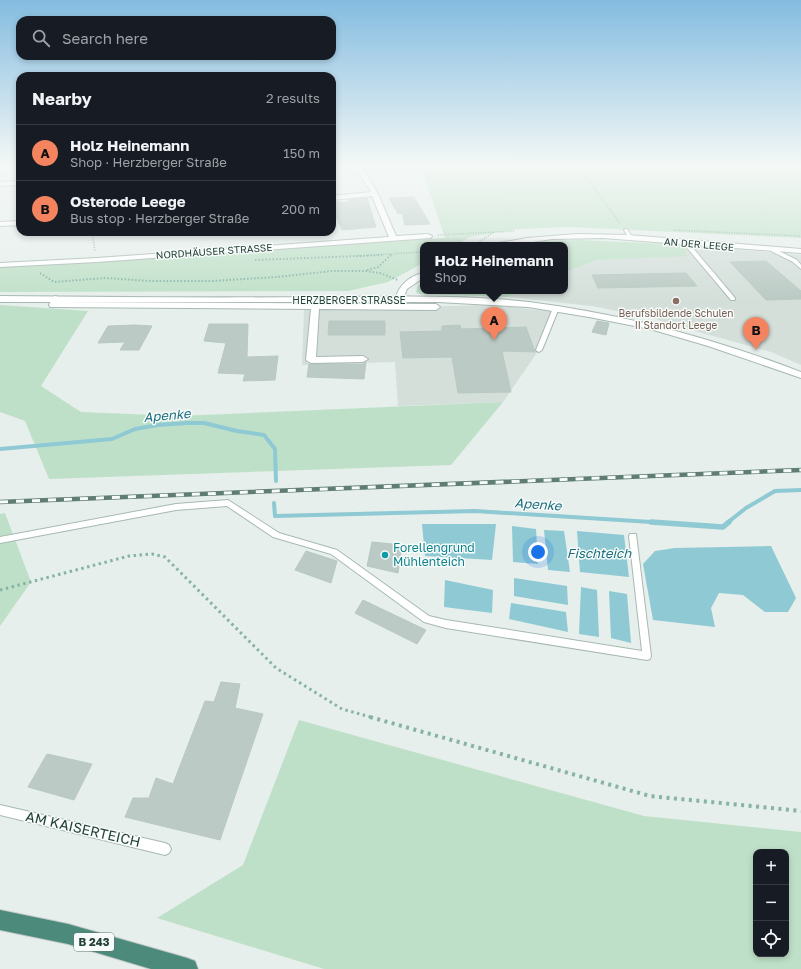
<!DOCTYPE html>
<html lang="en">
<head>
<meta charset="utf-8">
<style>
  :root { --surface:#171b24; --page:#20242c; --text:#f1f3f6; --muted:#9ea1a6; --line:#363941; --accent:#f4845f }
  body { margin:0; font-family:"Golos Text",sans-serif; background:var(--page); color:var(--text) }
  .controls { position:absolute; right:12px; bottom:12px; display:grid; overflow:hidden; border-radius:8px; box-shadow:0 2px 6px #0003 }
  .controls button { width:36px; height:36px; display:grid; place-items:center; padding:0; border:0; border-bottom:1px solid var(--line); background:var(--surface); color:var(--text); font:20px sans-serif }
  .you { position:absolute; left:538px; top:552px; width:14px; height:14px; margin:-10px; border:3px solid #fff; border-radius:50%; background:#1a73e8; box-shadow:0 0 0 6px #1a73e833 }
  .badge { display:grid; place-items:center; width:26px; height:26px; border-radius:50%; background:var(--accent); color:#111; font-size:13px; font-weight:700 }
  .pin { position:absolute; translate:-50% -33px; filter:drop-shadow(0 1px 2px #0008) }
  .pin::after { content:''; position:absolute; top:21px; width:14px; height:12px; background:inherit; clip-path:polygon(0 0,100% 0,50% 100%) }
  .popup { position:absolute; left:420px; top:242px; width:148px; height:52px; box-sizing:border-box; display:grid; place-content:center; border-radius:8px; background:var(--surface); filter:drop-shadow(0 1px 3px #0005); font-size:13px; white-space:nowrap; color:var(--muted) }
  .popup b { font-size:15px; color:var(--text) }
  .popup::after { content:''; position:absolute; left:50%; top:100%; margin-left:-8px; border:8px solid transparent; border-top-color:var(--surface) }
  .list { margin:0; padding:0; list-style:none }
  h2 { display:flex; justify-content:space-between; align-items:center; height:52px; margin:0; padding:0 16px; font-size:17px }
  h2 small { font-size:13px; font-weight:400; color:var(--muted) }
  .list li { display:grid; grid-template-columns:26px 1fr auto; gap:12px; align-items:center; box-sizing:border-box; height:56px; padding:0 16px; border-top:1px solid var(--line) }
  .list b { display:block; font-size:15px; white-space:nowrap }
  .list p { margin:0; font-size:13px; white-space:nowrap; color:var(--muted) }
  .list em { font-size:13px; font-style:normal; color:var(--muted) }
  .icon { flex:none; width:22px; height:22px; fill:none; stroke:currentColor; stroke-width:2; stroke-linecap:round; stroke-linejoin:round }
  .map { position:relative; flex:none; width:801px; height:969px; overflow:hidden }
  .search { position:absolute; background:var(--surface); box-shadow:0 2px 6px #0003; left:16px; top:16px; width:320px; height:44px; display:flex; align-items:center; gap:10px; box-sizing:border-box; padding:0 14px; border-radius:12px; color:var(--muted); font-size:15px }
  .panel { position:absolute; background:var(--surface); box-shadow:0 2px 6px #0003; left:16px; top:72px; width:320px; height:164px; border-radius:12px }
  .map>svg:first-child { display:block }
</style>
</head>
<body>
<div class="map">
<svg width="801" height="969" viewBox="0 0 801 969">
  <rect width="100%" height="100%" fill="#e6efeb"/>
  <g fill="#d4dfda">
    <path d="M 673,244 L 801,255 L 801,365 L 771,352 L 666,323 L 656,319 L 592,306 L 508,297 L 517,291 L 565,291 L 565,272 L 597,260 L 688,255 L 685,248 Z"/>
    <path d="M 491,305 L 555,312 L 539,350 L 503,402 L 398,406 L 395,362 L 302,365 L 304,310 Z"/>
  </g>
  <g fill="#bfe0c8" fill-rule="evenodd">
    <path d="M 421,166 L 801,166 L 801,238 L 569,227 L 518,229 L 470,237 L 456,245 L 423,245 L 423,263 L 388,282 L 348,291 L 0,292 L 0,267 L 445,238 Z"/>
    <path d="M 579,240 L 673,244 L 685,248 L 688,256 L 597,260 L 565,272 L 565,245 L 522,245 L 542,241 Z"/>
    <path d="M 423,283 L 423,291 L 517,291 L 508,297 L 419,294 L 416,292 L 418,286 Z"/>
    <path d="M 0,305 L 88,311 L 41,386 L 81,412 L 178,416 L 503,402 L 451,465 L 49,479 L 25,421 L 0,412 Z"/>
    <path d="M 5,513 L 31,582 L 0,626 L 0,514 Z"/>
    <path d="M 299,720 L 644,816 L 801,832 L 801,969 L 324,969 L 157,918 L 243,865 ZM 756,852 L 786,852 L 786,954 L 756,954 Z"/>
  </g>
  <g fill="#8ec9d4">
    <path d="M 422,524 L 496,524 L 492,560 L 425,556 Z"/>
    <path d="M 512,526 L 536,529 L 538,564 L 513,562 Z"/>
    <path d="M 544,530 L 564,531 L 570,572 L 548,570 Z"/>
    <path d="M 577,531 L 624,535 L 629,577 L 580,572 Z"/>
    <path d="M 771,546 L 796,598 L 788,612 L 765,612 L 743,595 L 719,593 L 711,608 L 715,627 L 653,620 L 643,564 L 655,551 L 675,548 Z"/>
    <path d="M 514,578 L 567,586 L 568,605 L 514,596 Z"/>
    <path d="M 445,580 L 493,590 L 492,613 L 444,607 Z"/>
    <path d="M 581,587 L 597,590 L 599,637 L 579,634 Z"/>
    <path d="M 609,591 L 627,594 L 631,643 L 611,638 Z"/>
    <path d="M 511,603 L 566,612 L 568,632 L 509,619 Z"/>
  </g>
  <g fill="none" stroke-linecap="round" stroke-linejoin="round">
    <g stroke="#8ec9d4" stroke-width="4">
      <path d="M 0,449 L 112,439 L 135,429 L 158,425 L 187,423 L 204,423 L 237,431 L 264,435 L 275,449 L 276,481"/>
      <path d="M 274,503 L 275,516 L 475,511 L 667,523"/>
      <path d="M 727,523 L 746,508 L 775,491 L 801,490"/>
    </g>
    <path stroke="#8ec9d4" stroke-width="5.5" d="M 651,522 L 723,527 L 729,522"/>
  </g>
  <g fill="#bbcac4" stroke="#b8c9c2">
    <path d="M 414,197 L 430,224 L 405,225 L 402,213 L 398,214 L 389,198 Z"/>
    <path d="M 367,198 L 376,227 L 342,230 L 332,208 L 332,202 L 350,202 L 349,200 Z"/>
    <path d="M 766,261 L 801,291 L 801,299 L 766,300 L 730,262 Z"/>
    <path d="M 686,273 L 697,286 L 598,288 L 592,275 Z"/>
    <path d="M 329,321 L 385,321 L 385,335 L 328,335 Z"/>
    <path d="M 597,321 L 609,323 L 606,335 L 592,332 Z"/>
    <path d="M 209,324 L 248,324 L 247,357 L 278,356 L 275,380 L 243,381 L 245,374 L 218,373 L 226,343 L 204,341 Z"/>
    <path d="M 135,325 L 152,326 L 139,350 L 120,350 L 125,342 L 98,343 L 108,326 Z"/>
    <path d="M 460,325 L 461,329 L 526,327 L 535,352 L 502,351 L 511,392 L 458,393 L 452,357 L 403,358 L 400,332 L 442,331 L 442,326 Z"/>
    <path d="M 366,362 L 364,379 L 307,377 L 309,364 L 363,364 Z"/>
    <path d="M 372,542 L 402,545 L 398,573 L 367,566 Z"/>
    <path d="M 306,551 L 337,561 L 331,583 L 295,570 Z"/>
    <path d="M 363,600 L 426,630 L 417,644 L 355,613 Z"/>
    <path d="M 221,682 L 240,684 L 235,708 L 263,714 L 220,840 L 125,817 L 133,798 L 149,798 L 156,778 L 173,784 L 205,701 L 214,702 Z"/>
    <path d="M 47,754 L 92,764 L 74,800 L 28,787 Z"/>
  </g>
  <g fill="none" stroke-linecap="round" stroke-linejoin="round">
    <defs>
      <g id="service">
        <path d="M 625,229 L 627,229 L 633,238 L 633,239 L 629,239 L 624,230 Z"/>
        <path d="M 683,241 L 687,241 L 735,298 L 735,300 L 731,300 L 683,243 Z"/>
        <path d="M 769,248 L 773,248 L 797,260 L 801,265 L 801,269 L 793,262 L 769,250 Z"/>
        <path d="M 556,306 L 559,308 L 542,350 L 539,352 L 537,351 L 536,350 L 553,308 Z"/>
        <path d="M 228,500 L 279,533 L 337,550 L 429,616 L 446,620 L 642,651 L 629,536 L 630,534 L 636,534 L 651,656 L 650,659 L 647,660 L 446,628 L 424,622 L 331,554 L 273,537 L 227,506 L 176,510 L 0,543 L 0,537 L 176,504 Z"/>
        <path d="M 0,805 L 165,843 L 169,845 L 171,849 L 169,853 L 165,855 L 0,815 Z"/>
      </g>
      <g id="minor">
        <path d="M 355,166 L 361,166 L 378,194 L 396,236 L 428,234 L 432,236 L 431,238 L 97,262 L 0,267 L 0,263 L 97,258 L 389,237 L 372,196 L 332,200 L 332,196 L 371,192 Z"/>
        <path d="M 20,181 L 20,185 L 0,186 L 0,182 Z"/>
        <path d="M 20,221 L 20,225 L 0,226 L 0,222 Z"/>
        <path d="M 577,234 L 628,235 L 801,249 L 801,253 L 603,238 L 552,239 L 513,245 L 498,245 L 499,243 L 527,238 Z"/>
        <path d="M 423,273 L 423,278 L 407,289 L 402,302 L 396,302 L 395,300 C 398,286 409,276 423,273 Z"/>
        <path d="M 56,296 L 60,299 L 59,302 L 436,304 L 440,307 L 436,310 L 319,309 L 316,357 L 363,356 L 368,359 L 363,362 L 311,363 L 306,360 L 311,309 L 50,307 L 49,305 L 53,297 Z"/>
      </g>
      <path id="tertiary" d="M 0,296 C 106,297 212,298 318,297 C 388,297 459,294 529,302 C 623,314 713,338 801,372 L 801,378 L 708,346 L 650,329 L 589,317 L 528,307 L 438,302 L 0,302 Z"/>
      <path id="trunk" d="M 0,910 L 68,924 L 187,958 L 195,961 L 198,969 L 151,969 L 68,944 L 0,930 Z"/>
    </defs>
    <use href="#service" stroke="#a8b8b2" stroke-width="2"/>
    <use href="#minor" stroke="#a8b8b2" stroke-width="2"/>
    <use href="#tertiary" stroke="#a8b8b2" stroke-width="2"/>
    <use href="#trunk" stroke="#c2cac8" stroke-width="2"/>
    <g stroke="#86b3a5" stroke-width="1.5" stroke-dasharray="1 1.5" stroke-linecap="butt">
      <path d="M 578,166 L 620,223"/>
      <path d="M 674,230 L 801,236"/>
      <path d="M 92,232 L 95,251"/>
      <path d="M 438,235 L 515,231"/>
      <path d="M 468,245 L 476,244 L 494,232"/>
      <path d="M 356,256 L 423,252"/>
      <path d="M 390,256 L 391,255"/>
    </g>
    <g stroke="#86b3a5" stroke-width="2" stroke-dasharray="1.5 2" stroke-linecap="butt">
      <path d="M 255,260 L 383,255"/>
      <path d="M 367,270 L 378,267 L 391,255"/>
      <path d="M 40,273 L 54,282 L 105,278 L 151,281 L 212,281 L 277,277 L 332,271 L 365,271 L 380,273 L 398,280"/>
    </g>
    <path stroke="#86b3a5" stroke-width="3" stroke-dasharray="2.5 3.5" stroke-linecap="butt" d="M 0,590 L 129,556 L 152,554 L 165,557 L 276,668 L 342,709 L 374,718"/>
    <path stroke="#86b3a5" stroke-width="4" stroke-dasharray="3 4.5" stroke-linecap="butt" d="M 370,717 L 650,796 L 801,811"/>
    <use href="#service" fill="#fff" fill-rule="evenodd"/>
    <use href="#minor" fill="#fff" fill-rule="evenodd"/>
    <use href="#tertiary" fill="#fff" fill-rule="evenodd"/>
    <use href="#trunk" fill="#4c8a7c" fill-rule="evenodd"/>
    <defs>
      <path id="rail" d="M 0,502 L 801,470"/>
    </defs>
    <use href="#rail" stroke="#5f7d75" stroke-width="4.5"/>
    <use href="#rail" stroke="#f7fbf9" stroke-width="3" stroke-dasharray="8" stroke-linecap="butt"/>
  </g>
  <linearGradient id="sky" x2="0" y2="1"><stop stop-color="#84bce0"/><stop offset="0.55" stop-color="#f4f8f6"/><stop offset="1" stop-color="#f4f8f6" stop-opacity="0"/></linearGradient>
  <rect width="801" height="301" fill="url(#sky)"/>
  <circle fill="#8d6e63" stroke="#f7fbf9" stroke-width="1.5" cx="676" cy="301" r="4"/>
  <circle fill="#0f9aa8" stroke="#f7fbf9" stroke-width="1.5" cx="385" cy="555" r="4"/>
  <g text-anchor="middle" stroke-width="3" stroke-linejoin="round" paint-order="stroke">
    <g font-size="10" fill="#24423a" stroke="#f7fbf9">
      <text transform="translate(699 244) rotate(5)" y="4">AN DER LEEGE</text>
      <text transform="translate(214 251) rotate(-4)" y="4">NORDHÄUSER STRASSE</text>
      <text x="349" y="304">HERZBERGER STRASSE</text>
    </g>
    <g font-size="10" fill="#785e54" stroke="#f7fbf9">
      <text x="676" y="317">Berufsbildende Schulen<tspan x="676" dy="12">II Standort Leege</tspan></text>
    </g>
    <rect fill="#f7fbf9" stroke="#637a73" stroke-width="1" x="74" y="933" width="40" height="18" rx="3"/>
    <g font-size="11" font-weight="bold" fill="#24423a">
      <text x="94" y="946">B 243</text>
    </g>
    <g font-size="12" fill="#0d838f" stroke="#f7fbf9" text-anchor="start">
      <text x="393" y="552">Forellengrund<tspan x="393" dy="14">Mühlenteich</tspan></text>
    </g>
    <g font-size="13" font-style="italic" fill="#1c6f80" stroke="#f7fbf9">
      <text transform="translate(167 415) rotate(-5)" y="5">Apenke</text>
      <text transform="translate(538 504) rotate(4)" y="5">Apenke</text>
      <text x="599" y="558">Fischteich</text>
    </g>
    <g font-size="14" fill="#24423a" stroke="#f7fbf9">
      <text transform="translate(83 829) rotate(13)" y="5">AM KAISERTEICH</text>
    </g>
  </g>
</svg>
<div class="controls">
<button>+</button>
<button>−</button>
<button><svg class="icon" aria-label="locate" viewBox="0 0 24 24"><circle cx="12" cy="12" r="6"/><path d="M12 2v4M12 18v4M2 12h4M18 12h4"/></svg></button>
</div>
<div class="you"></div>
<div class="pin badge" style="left:494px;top:340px">A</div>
<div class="popup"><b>Holz Heinemann</b>Shop</div>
<div class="pin badge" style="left:756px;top:350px">B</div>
<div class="search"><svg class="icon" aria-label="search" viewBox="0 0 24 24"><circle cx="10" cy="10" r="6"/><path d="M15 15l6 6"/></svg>Search here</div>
<section class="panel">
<h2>Nearby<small>2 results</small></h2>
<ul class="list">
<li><span class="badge">A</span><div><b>Holz Heinemann</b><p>Shop · Herzberger Straße</p></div><em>150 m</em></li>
<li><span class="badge">B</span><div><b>Osterode Leege</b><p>Bus stop · Herzberger Straße</p></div><em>200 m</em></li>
</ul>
</section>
</div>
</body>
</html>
